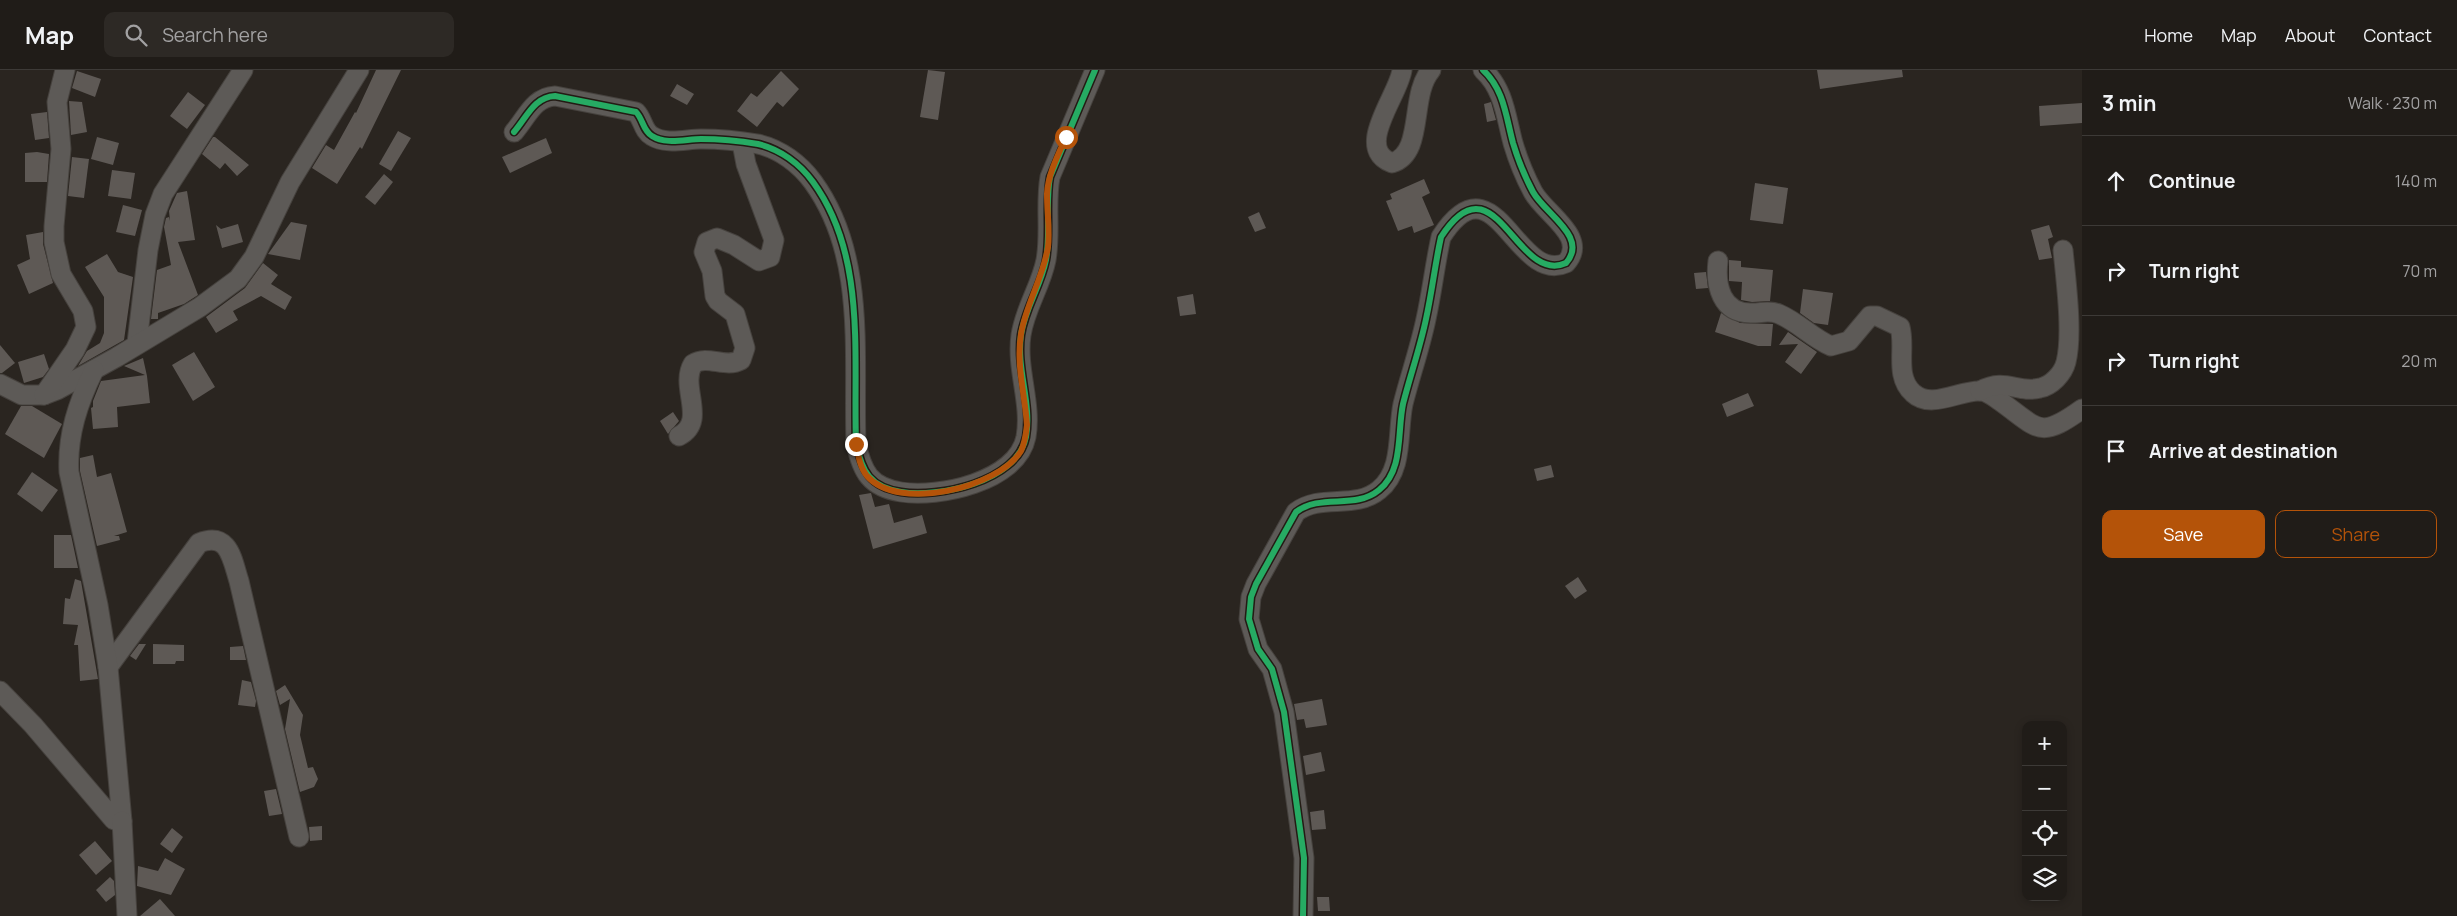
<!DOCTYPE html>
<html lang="en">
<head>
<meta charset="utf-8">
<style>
  :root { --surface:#201c18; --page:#2d2925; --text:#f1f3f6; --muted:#a2a1a2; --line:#3d3a37; --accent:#b45309 }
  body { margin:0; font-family:Manrope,sans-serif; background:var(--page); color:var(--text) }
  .controls { position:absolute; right:15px; bottom:15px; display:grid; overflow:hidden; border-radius:10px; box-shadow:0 2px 8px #0003 }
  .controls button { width:45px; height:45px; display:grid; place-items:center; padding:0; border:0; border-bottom:1px solid var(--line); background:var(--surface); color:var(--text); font:25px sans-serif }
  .stop { position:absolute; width:15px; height:15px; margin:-11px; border:4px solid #b45309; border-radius:50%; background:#fff }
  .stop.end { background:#b45309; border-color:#fff; box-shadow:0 1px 5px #0008 }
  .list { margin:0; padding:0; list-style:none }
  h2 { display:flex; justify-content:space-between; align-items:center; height:65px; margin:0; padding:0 20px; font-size:21px }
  h2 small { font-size:16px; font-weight:400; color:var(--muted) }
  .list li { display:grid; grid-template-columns:32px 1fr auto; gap:15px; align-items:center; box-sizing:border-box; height:90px; padding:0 20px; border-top:1px solid var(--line) }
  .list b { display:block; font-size:19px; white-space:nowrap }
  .list em { font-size:16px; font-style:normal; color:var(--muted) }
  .actions { display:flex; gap:10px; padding:15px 20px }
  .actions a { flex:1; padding:11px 0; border:1px solid var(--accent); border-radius:10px; text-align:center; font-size:18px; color:var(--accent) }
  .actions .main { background:var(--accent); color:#fff }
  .icon { flex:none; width:28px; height:28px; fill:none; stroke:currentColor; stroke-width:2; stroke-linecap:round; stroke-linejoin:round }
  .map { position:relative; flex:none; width:2082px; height:846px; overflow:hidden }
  header { display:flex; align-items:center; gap:30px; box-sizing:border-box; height:70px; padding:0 25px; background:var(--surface); border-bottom:1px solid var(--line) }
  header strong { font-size:24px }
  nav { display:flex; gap:28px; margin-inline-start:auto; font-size:18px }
  .search { width:350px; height:45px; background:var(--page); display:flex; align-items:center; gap:12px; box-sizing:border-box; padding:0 18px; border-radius:10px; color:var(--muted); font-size:19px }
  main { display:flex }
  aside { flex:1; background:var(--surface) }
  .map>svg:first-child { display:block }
</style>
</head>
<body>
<header>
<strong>Map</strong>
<div class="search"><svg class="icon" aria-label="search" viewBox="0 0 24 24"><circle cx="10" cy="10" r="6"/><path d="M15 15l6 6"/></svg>Search here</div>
<nav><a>Home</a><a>Map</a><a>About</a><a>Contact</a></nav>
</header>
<main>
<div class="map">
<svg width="2082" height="846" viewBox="0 0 2082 846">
  <rect width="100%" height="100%" fill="#2a2520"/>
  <g fill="#5e5955">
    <path d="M 376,0 L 401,0 L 362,79 L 360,77 L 337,114 L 312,98 L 326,75 L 334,80 L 355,42 L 356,43 Z"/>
    <path d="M 928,0 L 945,2 L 938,50 L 920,47 Z"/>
    <path d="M 1817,0 L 1902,0 L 1903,7 L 1820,19 Z"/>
    <path d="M 77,1 L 101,9 L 95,27 L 72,18 Z"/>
    <path d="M 781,1 L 799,19 L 783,37 L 777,32 L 757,57 L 737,41 L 751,23 L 757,27 Z"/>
    <path d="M 677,14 L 694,24 L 687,35 L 670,26 Z"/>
    <path d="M 188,22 L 205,35 L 187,59 L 170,46 Z"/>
    <path d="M 69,31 L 82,32 L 87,62 L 71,65 Z"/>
    <path d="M 1491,32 L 1496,50 L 1487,52 L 1484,34 Z"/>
    <path d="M 2082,33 L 2082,53 L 2040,56 L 2039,36 Z"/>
    <path d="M 47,42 L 49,68 L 35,70 L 31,44 Z"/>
    <path d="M 398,61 L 411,68 L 391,101 L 379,94 Z"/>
    <path d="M 97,67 L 119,73 L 113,95 L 91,89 Z"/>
    <path d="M 213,67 L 215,67 L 249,95 L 237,106 L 225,93 L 220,99 L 202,84 Z"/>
    <path d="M 546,68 L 552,83 L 510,103 L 502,87 Z"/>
    <path d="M 37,82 L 49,84 L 47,112 L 25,112 L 25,83 Z"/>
    <path d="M 72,87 L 89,89 L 84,128 L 68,126 Z"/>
    <path d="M 112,100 L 135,103 L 131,129 L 108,126 Z"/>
    <path d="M 384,104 L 393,112 L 375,135 L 365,127 Z"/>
    <path d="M 1424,109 L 1430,123 L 1422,127 L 1434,155 L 1414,163 L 1412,156 L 1398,161 L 1386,131 L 1392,129 L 1390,124 Z"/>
    <path d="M 1755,113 L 1788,118 L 1783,154 L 1750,150 Z"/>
    <path d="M 187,121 L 195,170 L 178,172 L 198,225 L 184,234 L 158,243 L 158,249 L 151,249 L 157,200 L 171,195 L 164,157 L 166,148 L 169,147 L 170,151 L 169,141 L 177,123 Z"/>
    <path d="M 123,135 L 142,140 L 135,166 L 116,162 Z"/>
    <path d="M 1259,142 L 1266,158 L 1255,162 L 1248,147 Z"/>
    <path d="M 291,152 L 307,155 L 300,190 L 268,184 Z"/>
    <path d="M 238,154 L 243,172 L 222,178 L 216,155 L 221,159 Z"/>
    <path d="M 2049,155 L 2053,167 L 2048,169 L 2052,188 L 2039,190 L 2031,160 Z"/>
    <path d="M 43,162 L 43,174 L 53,213 L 29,224 L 17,195 L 30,189 L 26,165 Z"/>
    <path d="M 107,184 L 118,202 L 133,207 L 124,270 L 78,296 L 87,281 L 100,273 L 104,263 L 104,227 L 85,197 Z"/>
    <path d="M 1729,190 L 1741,191 L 1741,197 L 1773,200 L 1770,231 L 1752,232 L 1741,230 L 1742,212 L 1729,211 Z"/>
    <path d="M 263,193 L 278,205 L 271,214 L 292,227 L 285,240 L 261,226 L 233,241 L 238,250 L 216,263 L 206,247 L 245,218 Z"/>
    <path d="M 1706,202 L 1708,218 L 1696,219 L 1694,203 Z"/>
    <path d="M 1803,219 L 1833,223 L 1828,255 L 1814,253 L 1800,243 Z"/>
    <path d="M 1193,224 L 1196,244 L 1180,246 L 1177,227 Z"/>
    <path d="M 1721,243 L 1740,253 L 1773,254 L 1771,276 L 1758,276 L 1715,262 Z"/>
    <path d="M 1788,262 L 1817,282 L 1801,304 L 1785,292 L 1798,274 L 1779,275 Z"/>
    <path d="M 0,275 L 15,293 L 2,303 L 0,303 Z"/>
    <path d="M 194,282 L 215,317 L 193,331 L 172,295 Z"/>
    <path d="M 44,284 L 49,299 L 43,307 L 24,313 L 18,292 Z"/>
    <path d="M 143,288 L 147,306 L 150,333 L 117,337 L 118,357 L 93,359 L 91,338 L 93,337 L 93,331 L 101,311 L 145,305 L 124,296 Z"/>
    <path d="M 1748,323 L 1754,336 L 1727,347 L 1722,334 Z"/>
    <path d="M 21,336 L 32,336 L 62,354 L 44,388 L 5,364 Z"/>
    <path d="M 673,342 L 679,351 L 668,364 L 660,351 Z"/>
    <path d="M 93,385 L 97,407 L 111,403 L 127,462 L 114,466 L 119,466 L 120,470 L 97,476 L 80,401 L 80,388 Z"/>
    <path d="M 1551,395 L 1554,407 L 1537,411 L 1534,399 Z"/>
    <path d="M 32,402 L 58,420 L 42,442 L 17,424 Z"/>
    <path d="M 871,423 L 875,437 L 889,434 L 894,453 L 922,445 L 927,463 L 873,479 L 859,425 Z"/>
    <path d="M 54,465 L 71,465 L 78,498 L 54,498 Z"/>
    <path d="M 1578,507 L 1587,521 L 1575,529 L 1565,516 Z"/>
    <path d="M 75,509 L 81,511 L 98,609 L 80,611 L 78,575 L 74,575 L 78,555 L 63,554 L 65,528 L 70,529 Z"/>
    <path d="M 139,574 L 146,574 L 136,590 L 130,586 Z"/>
    <path d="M 153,574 L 184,575 L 184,591 L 176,591 L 175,594 L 153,594 Z"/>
    <path d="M 243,576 L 246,590 L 230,590 L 230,577 Z"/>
    <path d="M 242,610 L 251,612 L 256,631 L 255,637 L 238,635 Z"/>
    <path d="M 285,615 L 303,645 L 300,665 L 308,698 L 313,697 L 318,709 L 314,717 L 300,722 L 285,659 L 290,629 L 280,635 L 276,621 Z"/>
    <path d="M 1322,629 L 1327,655 L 1306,658 L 1304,649 L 1297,650 L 1294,634 Z"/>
    <path d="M 1321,682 L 1325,701 L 1306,705 L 1303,686 Z"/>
    <path d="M 276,719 L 282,744 L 269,746 L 264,721 Z"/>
    <path d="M 1324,740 L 1326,759 L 1312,760 L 1310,742 Z"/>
    <path d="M 322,756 L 322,770 L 310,771 L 309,757 Z"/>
    <path d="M 172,758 L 183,767 L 172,783 L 160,774 Z"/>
    <path d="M 95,771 L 112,791 L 96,805 L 79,785 Z"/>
    <path d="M 165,788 L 185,799 L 171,825 L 137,816 L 138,796 L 158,801 Z"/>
    <path d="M 110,807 L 114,811 L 115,825 L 106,832 L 96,820 Z"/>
    <path d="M 1317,827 L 1329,827 L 1330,841 L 1318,841 Z"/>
    <path d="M 160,829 L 175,846 L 140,846 Z"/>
  </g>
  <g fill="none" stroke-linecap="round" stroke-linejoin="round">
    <defs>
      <g id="minor">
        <path d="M 1402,0 C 1399,25 1353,78 1392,93 C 1425,83 1409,25 1431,0"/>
        <path d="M 514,62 C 527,47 534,27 555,26 L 636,42 C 643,49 643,61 652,66 C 666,75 686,69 701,69 C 719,69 740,71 758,74 C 780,79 800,94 813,112 C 867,186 853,286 856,373 C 862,402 870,417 901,422 C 938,428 1017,412 1026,367 C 1032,333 1016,299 1021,265 C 1025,238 1041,216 1046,190 C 1051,162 1045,134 1050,107 L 1095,0"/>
        <path d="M 1718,191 C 1715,215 1721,244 1752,243 C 1762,243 1770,240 1779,244 C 1798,252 1812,268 1831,276 L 1849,271 L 1870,246 L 1877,246 L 1900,257 C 1906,278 1894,306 1913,323 C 1931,340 1960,320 1980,321 C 1987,321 1994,327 2000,331 C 2039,359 2039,370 2082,339"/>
        <path d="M 137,273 L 148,180 L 155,145 L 163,124 L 243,0"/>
        <path d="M 0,314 L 22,325 L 44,325 L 57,320 L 117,287 L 200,237 L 238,209 L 254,187 L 290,112 L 359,0"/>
        <path d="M 1980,321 C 2006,307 2017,324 2040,318 C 2051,316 2063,304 2066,292 C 2073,264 2066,211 2063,180"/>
        <path d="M 44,325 L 75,280 L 86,257 L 83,241 L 61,204 L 54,172 L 54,156 L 61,79 L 57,32 L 65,0"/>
        <path d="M 679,366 C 708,351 679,317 693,294 C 708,284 725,299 741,290 L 745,278 L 735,244 L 718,231 L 715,226 L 712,201 L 704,182 L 707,172 L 717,168 L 734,175 L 759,191 L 770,187 L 774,170 L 746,94 L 742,73"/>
        <path d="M 108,597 L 199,473 C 229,461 232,489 239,511 L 299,767"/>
        <path d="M 0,621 L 33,655 L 114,750 L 122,751 L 108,597 L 98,535 L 69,402 C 67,365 78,333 94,300"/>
        <path d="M 122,751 L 127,846"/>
        <path d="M 1303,846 L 1304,788 L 1284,642 L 1272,599 L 1258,579 L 1249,549 L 1251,527 L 1256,514 L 1296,442 C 1321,423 1355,440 1379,420 C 1404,400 1397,362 1403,334 C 1410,306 1420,278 1426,249 C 1432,222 1435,194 1441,167 C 1495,83 1516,216 1566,193 C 1589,167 1545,144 1533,122 C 1525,107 1518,90 1513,73 C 1506,47 1504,19 1483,0"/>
      </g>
    </defs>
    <use href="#minor" stroke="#46423e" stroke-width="21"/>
    <use href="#minor" stroke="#5d5a57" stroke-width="19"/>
    <defs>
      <g id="cycleway">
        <path d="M 514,62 C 527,47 534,27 555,26 L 636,42 C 643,49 643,61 652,66 C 666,75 686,69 701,69 C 719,69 740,71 758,74 C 780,79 800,94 813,112 C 867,186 853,286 856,373 C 862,402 870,417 901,422 C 938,428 1017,412 1026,367 C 1032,333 1016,299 1021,265 C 1025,238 1041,216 1046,190 C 1051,162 1045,134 1050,107 L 1095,0"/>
        <path d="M 1303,846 L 1304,788 L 1284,642 L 1272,599 L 1258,579 L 1249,549 L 1251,527 L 1256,514 L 1296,442 C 1321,423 1355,440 1379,420 C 1404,400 1397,362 1403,334 C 1410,306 1420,278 1426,249 C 1432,222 1435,194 1441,167 C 1495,83 1516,216 1566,193 C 1589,167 1545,144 1533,122 C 1525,107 1518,90 1513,73 C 1506,47 1504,19 1483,0"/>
      </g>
    </defs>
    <use href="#cycleway" stroke="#231b14" stroke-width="9"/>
    <use href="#cycleway" stroke="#26ab63" stroke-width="6"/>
  </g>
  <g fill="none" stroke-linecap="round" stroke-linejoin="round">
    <path stroke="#b45309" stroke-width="6" d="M 856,374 C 858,385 860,397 867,406 C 898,442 998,418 1021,381 C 1025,373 1026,364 1027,355 C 1025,325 1016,295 1021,264 C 1026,234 1043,208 1048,177 C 1050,160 1047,142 1047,124 C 1048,104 1058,85 1066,67"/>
  </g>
</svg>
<div class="controls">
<button>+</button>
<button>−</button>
<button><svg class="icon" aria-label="locate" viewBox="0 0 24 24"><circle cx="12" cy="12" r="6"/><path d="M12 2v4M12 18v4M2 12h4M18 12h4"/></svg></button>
<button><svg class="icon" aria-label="layers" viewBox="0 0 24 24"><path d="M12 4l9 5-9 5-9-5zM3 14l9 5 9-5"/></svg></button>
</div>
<div class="stop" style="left:1066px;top:67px"></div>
<div class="stop end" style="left:856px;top:374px"></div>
</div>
<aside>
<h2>3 min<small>Walk · 230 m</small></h2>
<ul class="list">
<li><svg class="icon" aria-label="ahead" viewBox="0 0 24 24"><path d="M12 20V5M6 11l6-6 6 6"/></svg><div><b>Continue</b></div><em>140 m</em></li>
<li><svg class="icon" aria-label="right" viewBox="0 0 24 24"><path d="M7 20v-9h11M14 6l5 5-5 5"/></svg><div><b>Turn right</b></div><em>70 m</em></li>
<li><svg class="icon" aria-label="right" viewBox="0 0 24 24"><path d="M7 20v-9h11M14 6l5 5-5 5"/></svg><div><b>Turn right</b></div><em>20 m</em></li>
<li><svg class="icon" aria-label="arrive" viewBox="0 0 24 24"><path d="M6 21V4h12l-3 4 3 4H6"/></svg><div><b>Arrive at destination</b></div></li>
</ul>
<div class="actions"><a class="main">Save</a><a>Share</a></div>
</aside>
</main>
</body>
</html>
